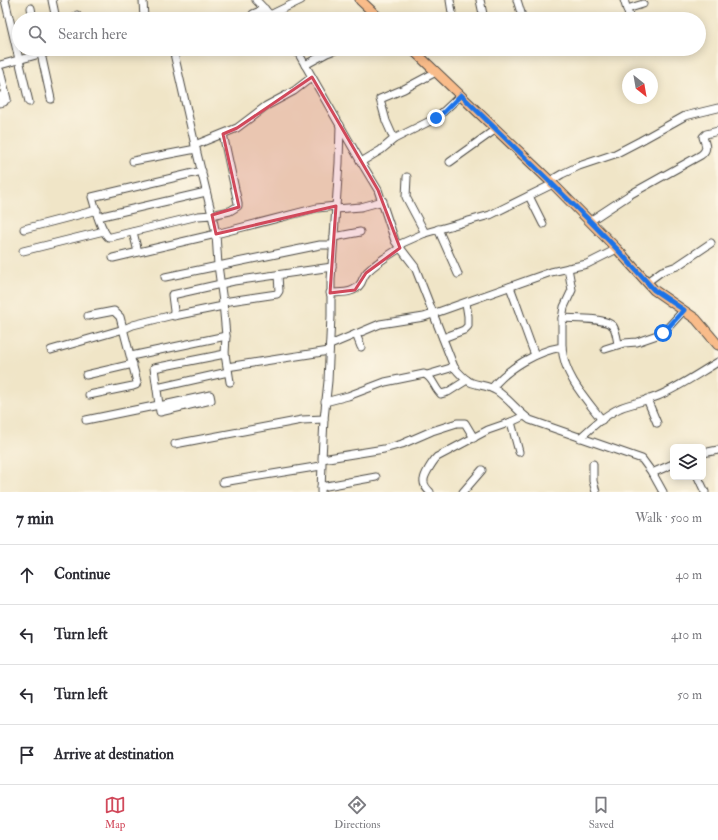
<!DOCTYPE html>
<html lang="en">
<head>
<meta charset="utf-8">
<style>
  :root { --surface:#fff; --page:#f2f2f3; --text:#2b2b33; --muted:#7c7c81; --line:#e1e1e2; --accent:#d1495b }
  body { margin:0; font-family:"IM FELL Double Pica",serif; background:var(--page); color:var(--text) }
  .controls { position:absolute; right:12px; bottom:12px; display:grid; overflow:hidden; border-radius:6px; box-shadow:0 2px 10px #0003 }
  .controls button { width:36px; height:36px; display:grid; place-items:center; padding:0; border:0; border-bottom:1px solid var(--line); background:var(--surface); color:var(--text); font:20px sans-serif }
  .compass { position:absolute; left:622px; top:68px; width:36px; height:36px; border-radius:50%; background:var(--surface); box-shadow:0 2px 10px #0003; rotate:149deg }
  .stop { position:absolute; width:12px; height:12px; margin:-9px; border:3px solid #1a73e8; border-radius:50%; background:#fff }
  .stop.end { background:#1a73e8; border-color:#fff; box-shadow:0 1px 4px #0008 }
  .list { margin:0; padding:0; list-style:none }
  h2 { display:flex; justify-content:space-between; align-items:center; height:52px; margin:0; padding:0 16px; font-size:17px }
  h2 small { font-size:13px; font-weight:400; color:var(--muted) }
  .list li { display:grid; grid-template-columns:26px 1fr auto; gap:12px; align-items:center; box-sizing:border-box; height:60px; padding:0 16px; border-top:1px solid var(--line) }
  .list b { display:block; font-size:15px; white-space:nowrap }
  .list em { font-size:13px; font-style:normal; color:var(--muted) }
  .icon { flex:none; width:22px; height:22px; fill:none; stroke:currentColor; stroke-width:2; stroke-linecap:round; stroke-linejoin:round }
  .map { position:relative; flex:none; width:718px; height:492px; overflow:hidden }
  .search { position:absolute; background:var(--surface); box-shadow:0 2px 10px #0003; left:12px; right:12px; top:12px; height:44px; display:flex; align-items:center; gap:10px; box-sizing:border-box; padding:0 14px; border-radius:22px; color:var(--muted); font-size:15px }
  .sheet { height:292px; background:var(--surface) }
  nav { display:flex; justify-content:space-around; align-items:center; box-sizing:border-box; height:56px; border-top:1px solid var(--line); background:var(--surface); font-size:11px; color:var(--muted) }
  nav a { display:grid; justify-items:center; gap:2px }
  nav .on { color:var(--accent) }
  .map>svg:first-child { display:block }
</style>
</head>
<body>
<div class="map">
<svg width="718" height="492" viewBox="0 0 718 492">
  <rect width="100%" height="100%" fill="#fcf5e5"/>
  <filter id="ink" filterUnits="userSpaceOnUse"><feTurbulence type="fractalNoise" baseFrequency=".025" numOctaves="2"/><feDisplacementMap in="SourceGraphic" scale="8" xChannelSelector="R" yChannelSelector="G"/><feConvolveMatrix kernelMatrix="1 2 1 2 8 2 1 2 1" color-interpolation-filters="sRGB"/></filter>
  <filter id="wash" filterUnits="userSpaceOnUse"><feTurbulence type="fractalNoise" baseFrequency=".012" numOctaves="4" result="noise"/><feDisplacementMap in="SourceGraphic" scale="16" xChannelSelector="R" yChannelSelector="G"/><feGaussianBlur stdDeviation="0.9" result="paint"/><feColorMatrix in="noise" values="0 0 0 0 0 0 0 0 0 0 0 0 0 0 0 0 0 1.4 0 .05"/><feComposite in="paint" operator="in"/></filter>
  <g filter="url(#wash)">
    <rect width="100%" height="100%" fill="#f0e5c7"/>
  </g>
  <g filter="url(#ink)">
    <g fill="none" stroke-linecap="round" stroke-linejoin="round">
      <defs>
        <g id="minor">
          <path d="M 5,0 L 29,102"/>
          <path d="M 52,0 L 56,19"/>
          <path d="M 143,0 L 144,19"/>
          <path d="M 256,0 L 274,19"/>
          <path d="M 450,0 L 453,19"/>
          <path d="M 480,0 L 484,19"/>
          <path d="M 517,0 L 521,13"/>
          <path d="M 624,0 L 630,19"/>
          <path d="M 31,8 L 33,19"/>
          <path d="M 627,9 L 643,4"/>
          <path d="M 77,15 L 78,19"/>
          <path d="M 270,15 L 301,0"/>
          <path d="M 250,19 L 253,14 L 265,9"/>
          <path d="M 40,49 L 51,99"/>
          <path d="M 173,49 L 195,145"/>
          <path d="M 296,49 L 361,162 L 378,190 L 395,241 L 415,267 L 454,367 C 458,372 463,378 470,382 C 479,386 488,385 497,391 C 509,399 518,412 530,420 L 642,459 L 653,474 L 663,492"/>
          <path d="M 0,65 L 58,49"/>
          <path d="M 305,65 L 327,53 L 338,49"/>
          <path d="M 0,71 L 7,99"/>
          <path d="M 0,96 L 4,102 L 0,103"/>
          <path d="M 340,125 L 339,163 L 331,280 L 331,316 L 328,381 L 324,419 L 322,459 L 384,449 L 402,444 L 432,431 L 457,423 L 465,423 L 474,438"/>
          <path d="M 223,134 L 238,203 L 238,206 L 230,211 L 212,215 L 195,145 L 237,128 L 266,106 L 294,91 L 312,77"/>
          <path d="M 394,139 L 386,121 L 380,99 L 404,89 L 436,72"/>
          <path d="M 133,161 L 196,149"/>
          <path d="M 361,162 L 381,150 L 394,139 L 436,118 L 444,111 L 461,95"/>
          <path d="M 450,162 L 496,129"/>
          <path d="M 202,171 L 92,197 C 96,209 99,227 108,237 L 111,237 L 198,216 L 212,215 L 216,234 L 317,208 L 336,206"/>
          <path d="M 407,177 L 406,197 L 425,233"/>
          <path d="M 550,181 L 562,174 L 579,166 L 615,154 L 640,141 L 685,116 L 718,108"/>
          <path d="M 529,196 L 543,224"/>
          <path d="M 336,209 L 361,207 L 383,201"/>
          <path d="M 98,217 L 206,192"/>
          <path d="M 590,221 L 631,194 L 701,155 C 709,149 705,144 703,137 L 706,134 L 718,131"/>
          <path d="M 24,229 L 97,210"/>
          <path d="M 438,229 L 458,274"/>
          <path d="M 133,232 L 138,252"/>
          <path d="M 334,237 L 360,232"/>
          <path d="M 398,245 L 425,233 L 490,215 L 553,184"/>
          <path d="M 23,251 L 104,231"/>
          <path d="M 113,258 L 216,234 L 218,265 L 223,302 L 226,336 L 225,354 L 227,367 L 329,351"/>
          <path d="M 165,277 L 320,245 L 333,245"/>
          <path d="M 647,282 L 662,271 L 677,266 L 711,243"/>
          <path d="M 510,287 C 519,310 526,333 535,355"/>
          <path d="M 330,293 C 343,292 354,294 361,283 C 363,279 364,275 367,272 C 377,262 389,255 400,248"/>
          <path d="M 223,302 L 277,294 L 279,291 L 278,275"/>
          <path d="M 223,306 L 174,316 L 173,315 L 174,311 L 172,295 L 234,281 L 332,267"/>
          <path d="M 88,316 L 114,311 L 120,317 L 137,382 L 136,385 L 133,386 L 89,395"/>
          <path d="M 562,318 C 574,319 604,317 613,326 C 616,330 617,339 618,344"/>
          <path d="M 356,334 L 361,347"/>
          <path d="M 443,338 L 464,330 L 468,326 L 468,316 L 466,303"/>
          <path d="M 330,345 L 380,324 L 424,317 L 551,272 L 587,264 L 617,249"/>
          <path d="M 562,347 C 564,376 585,398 602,420"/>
          <path d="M 605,349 L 624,343 L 637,342 L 663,333 L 684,310"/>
          <path d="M 51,350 L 124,329 L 133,325 L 173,315"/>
          <path d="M 131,356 L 226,336"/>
          <path d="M 228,369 L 230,382"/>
          <path d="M 86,375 L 133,364"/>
          <path d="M 427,375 L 454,367"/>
          <path d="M 157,388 L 228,372"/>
          <path d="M 492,388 C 508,368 537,351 562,347 L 562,319 L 564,307 L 572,290 L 568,268"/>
          <path d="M 647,399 L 657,423"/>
          <path d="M 325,402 L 348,396 L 385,382 L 424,374 C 433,377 434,388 441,394 L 448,392 L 467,380"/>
          <path d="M 159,406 L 210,395 L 211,400 L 160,412 L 154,368 L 225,354"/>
          <path d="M 86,420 L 159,405"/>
          <path d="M 511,422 L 519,452"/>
          <path d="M 580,438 C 592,427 605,415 620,408 C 632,403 646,401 658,396 C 679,387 699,373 718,362"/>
          <path d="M 175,444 L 302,420 L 324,419"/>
          <path d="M 703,453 L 718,450"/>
          <path d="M 593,464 L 593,481 L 596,492"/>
          <path d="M 652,473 L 673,464"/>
          <path d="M 698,477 L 705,492"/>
          <path d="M 223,482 L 321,466"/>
          <path d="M 321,487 L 376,477"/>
          <path d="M 321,492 L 322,463"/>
          <path d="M 430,492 C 427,489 423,485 424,480 C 424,475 433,461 437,457 L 488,430 L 511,422 L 524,416"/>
          <path d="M 463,492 L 482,470"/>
        </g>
        <g id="major">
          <path d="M 360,0 L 380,19"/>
          <path d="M 412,49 L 550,181 L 617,249 L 654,290 L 696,319 L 718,345"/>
        </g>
      </defs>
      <use href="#minor" stroke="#494742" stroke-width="9"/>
      <use href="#major" stroke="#494742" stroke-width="11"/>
      <use href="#minor" stroke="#fff" stroke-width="7"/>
      <use href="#major" stroke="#f9bc8a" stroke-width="9"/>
    </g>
  </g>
  <g fill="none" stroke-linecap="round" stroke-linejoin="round" filter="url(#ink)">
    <path stroke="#1a73e8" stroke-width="5" d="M 436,118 L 444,112 L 461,95 L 590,221 L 617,249 L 654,290 L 684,310 L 663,333"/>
  </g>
  <path fill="#d1495b" fill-opacity="0.2" stroke="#d1495b" stroke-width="3" stroke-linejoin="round" d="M 312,77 L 378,190 L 400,248 L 366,273 L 355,290 L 330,293 L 336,206 L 216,234 L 212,215 L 239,207 L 223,134 L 237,128 Z"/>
</svg>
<div class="controls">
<button><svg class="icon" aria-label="layers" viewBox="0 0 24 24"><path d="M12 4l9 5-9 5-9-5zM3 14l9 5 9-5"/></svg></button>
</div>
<svg class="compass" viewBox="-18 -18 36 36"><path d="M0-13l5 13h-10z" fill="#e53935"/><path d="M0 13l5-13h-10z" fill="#7c7c81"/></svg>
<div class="stop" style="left:663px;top:333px"></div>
<div class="stop end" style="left:436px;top:118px"></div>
<div class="search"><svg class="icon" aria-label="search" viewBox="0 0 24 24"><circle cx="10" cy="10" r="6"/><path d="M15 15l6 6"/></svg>Search here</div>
</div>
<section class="sheet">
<h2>7 min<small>Walk · 500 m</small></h2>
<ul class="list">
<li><svg class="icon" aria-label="ahead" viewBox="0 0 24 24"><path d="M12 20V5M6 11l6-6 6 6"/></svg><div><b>Continue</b></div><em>40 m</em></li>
<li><svg class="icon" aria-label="left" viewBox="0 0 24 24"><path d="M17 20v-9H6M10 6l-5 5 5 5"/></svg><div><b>Turn left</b></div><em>410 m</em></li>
<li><svg class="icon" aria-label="left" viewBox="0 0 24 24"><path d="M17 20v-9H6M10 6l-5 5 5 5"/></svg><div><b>Turn left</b></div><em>50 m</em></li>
<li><svg class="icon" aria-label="arrive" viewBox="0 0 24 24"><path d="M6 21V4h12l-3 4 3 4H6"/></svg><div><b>Arrive at destination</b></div></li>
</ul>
</section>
<nav>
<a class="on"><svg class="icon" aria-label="map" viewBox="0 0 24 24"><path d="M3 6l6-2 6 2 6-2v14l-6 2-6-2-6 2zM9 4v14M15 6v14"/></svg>Map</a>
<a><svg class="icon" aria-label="directions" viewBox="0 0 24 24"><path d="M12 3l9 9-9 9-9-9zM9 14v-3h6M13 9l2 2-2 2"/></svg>Directions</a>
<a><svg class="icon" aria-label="saved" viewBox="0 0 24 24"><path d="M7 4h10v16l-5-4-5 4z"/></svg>Saved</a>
</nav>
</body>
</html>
